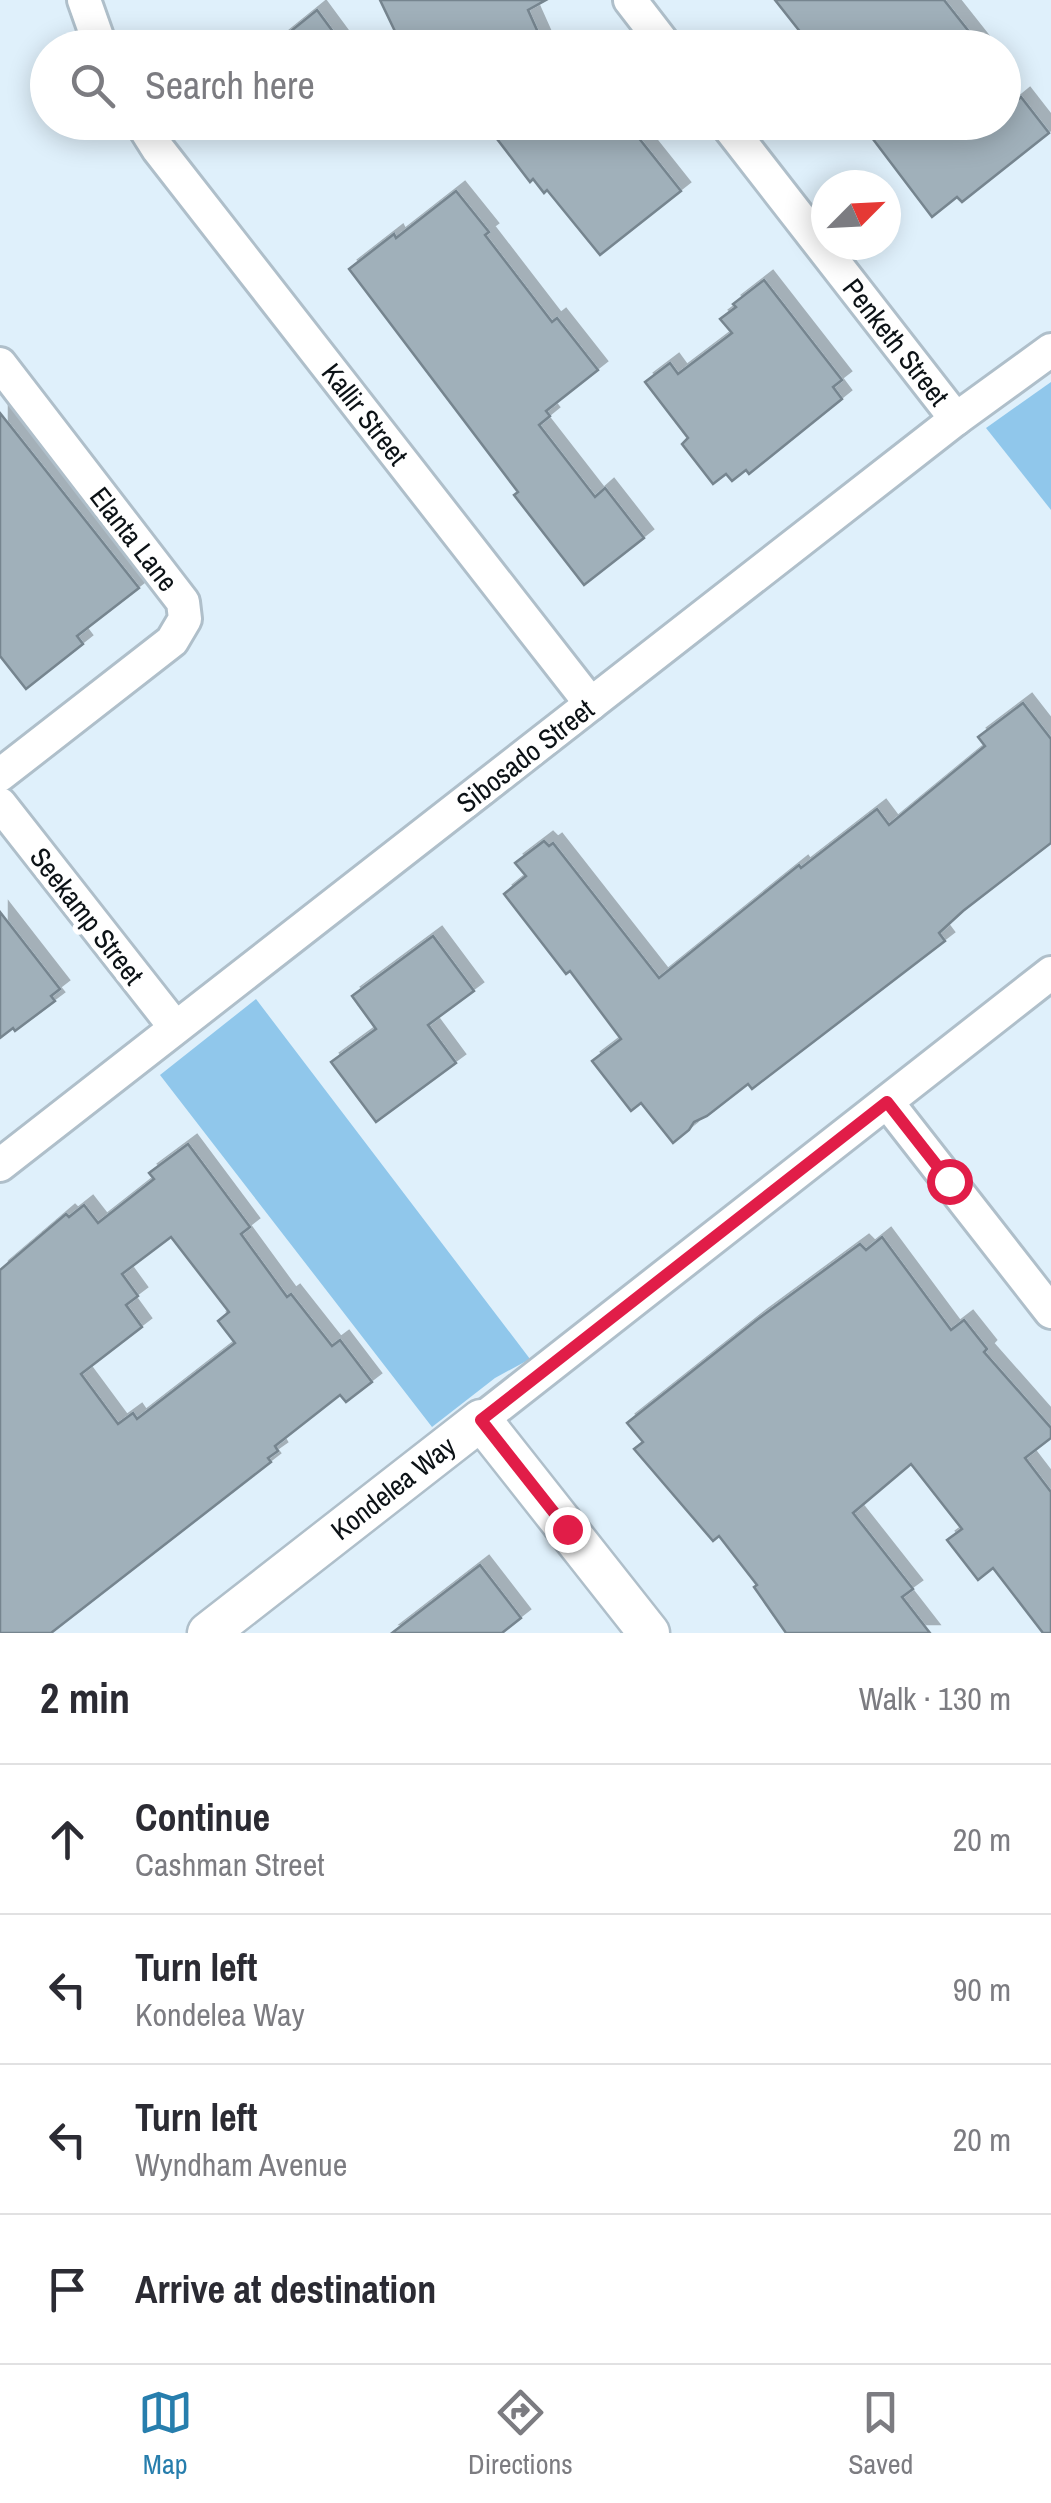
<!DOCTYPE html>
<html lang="en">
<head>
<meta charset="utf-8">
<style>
  :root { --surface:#fff; --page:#f2f2f3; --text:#2b2b33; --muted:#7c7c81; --line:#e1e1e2; --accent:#277ead }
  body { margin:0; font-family:"Archivo Narrow",sans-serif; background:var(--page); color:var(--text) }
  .compass { position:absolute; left:811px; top:170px; width:90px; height:90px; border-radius:50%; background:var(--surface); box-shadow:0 5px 25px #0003; rotate:66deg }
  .stop { position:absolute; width:30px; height:30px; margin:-22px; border:8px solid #e11d48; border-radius:50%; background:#fff }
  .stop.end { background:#e11d48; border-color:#fff; box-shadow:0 2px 10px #0008 }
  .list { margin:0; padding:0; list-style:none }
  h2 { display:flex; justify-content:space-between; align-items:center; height:130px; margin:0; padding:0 40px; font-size:42px }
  h2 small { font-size:32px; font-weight:400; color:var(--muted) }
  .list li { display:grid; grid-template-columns:65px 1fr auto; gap:30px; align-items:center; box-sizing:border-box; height:150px; padding:0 40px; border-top:2px solid var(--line) }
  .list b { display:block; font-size:38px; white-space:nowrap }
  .list p { margin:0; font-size:32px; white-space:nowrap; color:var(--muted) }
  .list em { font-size:32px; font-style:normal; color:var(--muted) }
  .icon { flex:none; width:55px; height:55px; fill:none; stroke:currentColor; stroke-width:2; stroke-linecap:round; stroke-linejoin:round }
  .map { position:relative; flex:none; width:1051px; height:1633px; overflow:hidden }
  .search { position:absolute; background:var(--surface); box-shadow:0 5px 25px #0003; left:30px; right:30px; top:30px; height:110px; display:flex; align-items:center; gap:25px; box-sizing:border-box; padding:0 35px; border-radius:55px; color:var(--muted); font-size:38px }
  .sheet { height:730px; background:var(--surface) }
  nav { display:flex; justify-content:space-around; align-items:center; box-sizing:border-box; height:140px; border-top:2px solid var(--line); background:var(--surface); font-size:28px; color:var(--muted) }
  nav a { display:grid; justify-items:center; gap:5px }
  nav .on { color:var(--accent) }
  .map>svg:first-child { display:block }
</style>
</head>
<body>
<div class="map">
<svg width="1051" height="1633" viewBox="0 0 1051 1633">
  <defs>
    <filter id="shadow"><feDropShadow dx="9" dy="-9" stdDeviation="0" flood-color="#0004"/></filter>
  </defs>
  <rect width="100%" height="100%" fill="#dff0fb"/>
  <g fill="#90c7eb">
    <path d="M 1051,382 L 1051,510 L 986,428 Z"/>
    <path d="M 256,999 L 530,1359 L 495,1378 L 432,1427 L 160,1075 Z"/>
  </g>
  <g fill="#a0b0ba" stroke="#76858f" stroke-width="2.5" fill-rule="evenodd" filter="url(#shadow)">
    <path d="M 380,0 L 546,0 L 528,10 L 545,48 L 500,48 L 490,32 L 461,48 L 403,48 Z"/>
    <path d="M 775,0 L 944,0 L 982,48 L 813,48 Z"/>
    <path d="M 317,10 L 345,48 L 270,48 Z"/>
    <path d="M 1021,97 L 1049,133 L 962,202 L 957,197 L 932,217 L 860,122 L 1004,122 L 1004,111 Z"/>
    <path d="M 484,122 L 626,122 L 681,191 L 600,255 L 547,190 L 544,193 L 533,179 L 530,182 Z"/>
    <path d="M 456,191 L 489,232 L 485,235 L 552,322 L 557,318 L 598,370 L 546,411 L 550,416 L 539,425 L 595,497 L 605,488 L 644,538 L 584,585 L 514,495 L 518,492 L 349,269 L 394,234 L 396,238 Z"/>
    <path d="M 764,280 L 842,380 L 833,387 L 842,399 L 749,474 L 746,470 L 732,481 L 726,474 L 713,484 L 682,444 L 688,438 L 645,382 L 670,363 L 678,374 L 732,333 L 720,319 L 736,307 L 733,304 Z"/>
    <path d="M 0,413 L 139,588 L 77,636 L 83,644 L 26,689 L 0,656 Z"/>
    <path d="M 1023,703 L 1051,739 L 1051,843 L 963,911 L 939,933 L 945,941 L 752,1089 L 748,1084 L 707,1116 L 694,1122 L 689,1130 L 673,1143 L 641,1103 L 631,1111 L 592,1061 L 621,1039 L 570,971 L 566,974 L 504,894 L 526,876 L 515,863 L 544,841 L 549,846 L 553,843 L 659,978 L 799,865 L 801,868 L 877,809 L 889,825 L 985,746 L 978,737 Z"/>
    <path d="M 0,912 L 60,989 L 51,996 L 55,1001 L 15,1031 L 13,1028 L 0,1038 Z"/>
    <path d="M 433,936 L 474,991 L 428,1025 L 456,1063 L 376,1122 L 331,1062 L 376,1029 L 352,996 Z"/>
    <path d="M 188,1144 L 250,1227 L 241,1234 L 287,1297 L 291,1294 L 332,1346 L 340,1340 L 372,1382 L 346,1402 L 340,1395 L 275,1446 L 278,1451 L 268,1458 L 271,1462 L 51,1633 L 0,1633 L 0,1270 L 66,1214 L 69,1217 L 84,1205 L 98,1223 L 154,1179 L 149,1173 ZM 171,1237 L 229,1312 L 218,1321 L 235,1343 L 137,1419 L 133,1413 L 118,1424 L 81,1374 L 142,1327 L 126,1305 L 138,1296 L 122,1274 Z"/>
    <path d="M 882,1237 L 951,1330 L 964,1320 L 987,1349 L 984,1352 L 1051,1428 L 1051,1438 L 1025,1458 L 1051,1492 L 1051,1633 L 1043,1633 L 993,1568 L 978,1580 L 947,1540 L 962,1529 L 911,1464 L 853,1513 L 913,1589 L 902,1597 L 930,1633 L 786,1633 L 754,1587 L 757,1585 L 719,1536 L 713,1541 L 634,1449 L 643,1442 L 627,1423 L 758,1319 L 860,1244 L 866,1250 Z"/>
    <path d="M 480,1565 L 521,1618 L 502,1633 L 392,1633 Z"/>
  </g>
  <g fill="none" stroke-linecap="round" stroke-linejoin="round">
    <defs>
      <g id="minor">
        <path d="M 84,0 L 101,48"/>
        <path d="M 630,0 L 667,48"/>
        <path d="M 141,122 L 158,149 L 591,704"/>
        <path d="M 725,122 L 956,419"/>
        <path d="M 0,364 L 183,602 L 185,619 L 172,641 L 0,775"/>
        <path d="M 0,804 L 175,1027"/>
        <path d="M 887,1102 L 1051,1312"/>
        <path d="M 0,1165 L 956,419 L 1051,350"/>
        <path d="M 481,1420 L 1051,973"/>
      </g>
      <path id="tertiary" d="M 208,1633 L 481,1420 L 649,1633"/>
    </defs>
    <use href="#minor" stroke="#afbfca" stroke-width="38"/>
    <use href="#tertiary" stroke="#afbfca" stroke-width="45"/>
    <use href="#minor" stroke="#fff" stroke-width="32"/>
    <use href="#tertiary" stroke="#fff" stroke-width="40"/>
  </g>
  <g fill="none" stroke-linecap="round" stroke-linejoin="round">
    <path stroke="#e11d48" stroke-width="12" d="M 567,1529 L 481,1420 L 887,1102 L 949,1181"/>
  </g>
  <g text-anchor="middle" stroke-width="10" stroke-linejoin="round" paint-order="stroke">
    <g font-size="28" fill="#0c1216" stroke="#fff">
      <text transform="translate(896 342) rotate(52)" y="10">Penketh Street</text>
      <text transform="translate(365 414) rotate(52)" y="10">Kallir Street</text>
      <text transform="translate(134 539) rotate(52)" y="10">Elanta Lane</text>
      <text transform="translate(525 756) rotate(-38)" y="10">Sibosado Street</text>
      <text transform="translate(87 916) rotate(52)" y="10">Seekamp Street</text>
      <text transform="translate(393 1488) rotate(-38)" y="10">Kondelea Way</text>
    </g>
  </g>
</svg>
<svg class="compass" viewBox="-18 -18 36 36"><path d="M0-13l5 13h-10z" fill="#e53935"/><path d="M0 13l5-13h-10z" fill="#7c7c81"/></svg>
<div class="stop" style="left:949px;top:1181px"></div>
<div class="stop end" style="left:567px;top:1529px"></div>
<div class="search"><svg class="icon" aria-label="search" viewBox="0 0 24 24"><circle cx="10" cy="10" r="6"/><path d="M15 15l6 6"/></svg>Search here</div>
</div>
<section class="sheet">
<h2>2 min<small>Walk · 130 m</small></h2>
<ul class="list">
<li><svg class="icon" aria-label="ahead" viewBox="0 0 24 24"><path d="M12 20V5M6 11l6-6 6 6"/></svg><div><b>Continue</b><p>Cashman Street</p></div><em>20 m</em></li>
<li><svg class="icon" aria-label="left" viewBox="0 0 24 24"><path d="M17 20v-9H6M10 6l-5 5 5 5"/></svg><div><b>Turn left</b><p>Kondelea Way</p></div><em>90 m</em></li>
<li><svg class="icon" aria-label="left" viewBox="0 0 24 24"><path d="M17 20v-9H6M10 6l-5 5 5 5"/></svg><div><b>Turn left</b><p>Wyndham Avenue</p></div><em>20 m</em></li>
<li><svg class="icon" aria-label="arrive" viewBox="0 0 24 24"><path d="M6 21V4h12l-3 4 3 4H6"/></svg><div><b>Arrive at destination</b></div></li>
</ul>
</section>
<nav>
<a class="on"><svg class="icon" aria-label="map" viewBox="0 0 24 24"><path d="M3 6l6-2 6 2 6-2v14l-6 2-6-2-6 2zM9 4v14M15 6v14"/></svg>Map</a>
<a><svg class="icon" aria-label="directions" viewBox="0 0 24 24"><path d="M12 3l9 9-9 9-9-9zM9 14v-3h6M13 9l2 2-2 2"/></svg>Directions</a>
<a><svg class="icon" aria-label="saved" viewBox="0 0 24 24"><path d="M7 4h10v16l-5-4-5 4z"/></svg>Saved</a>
</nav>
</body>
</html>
